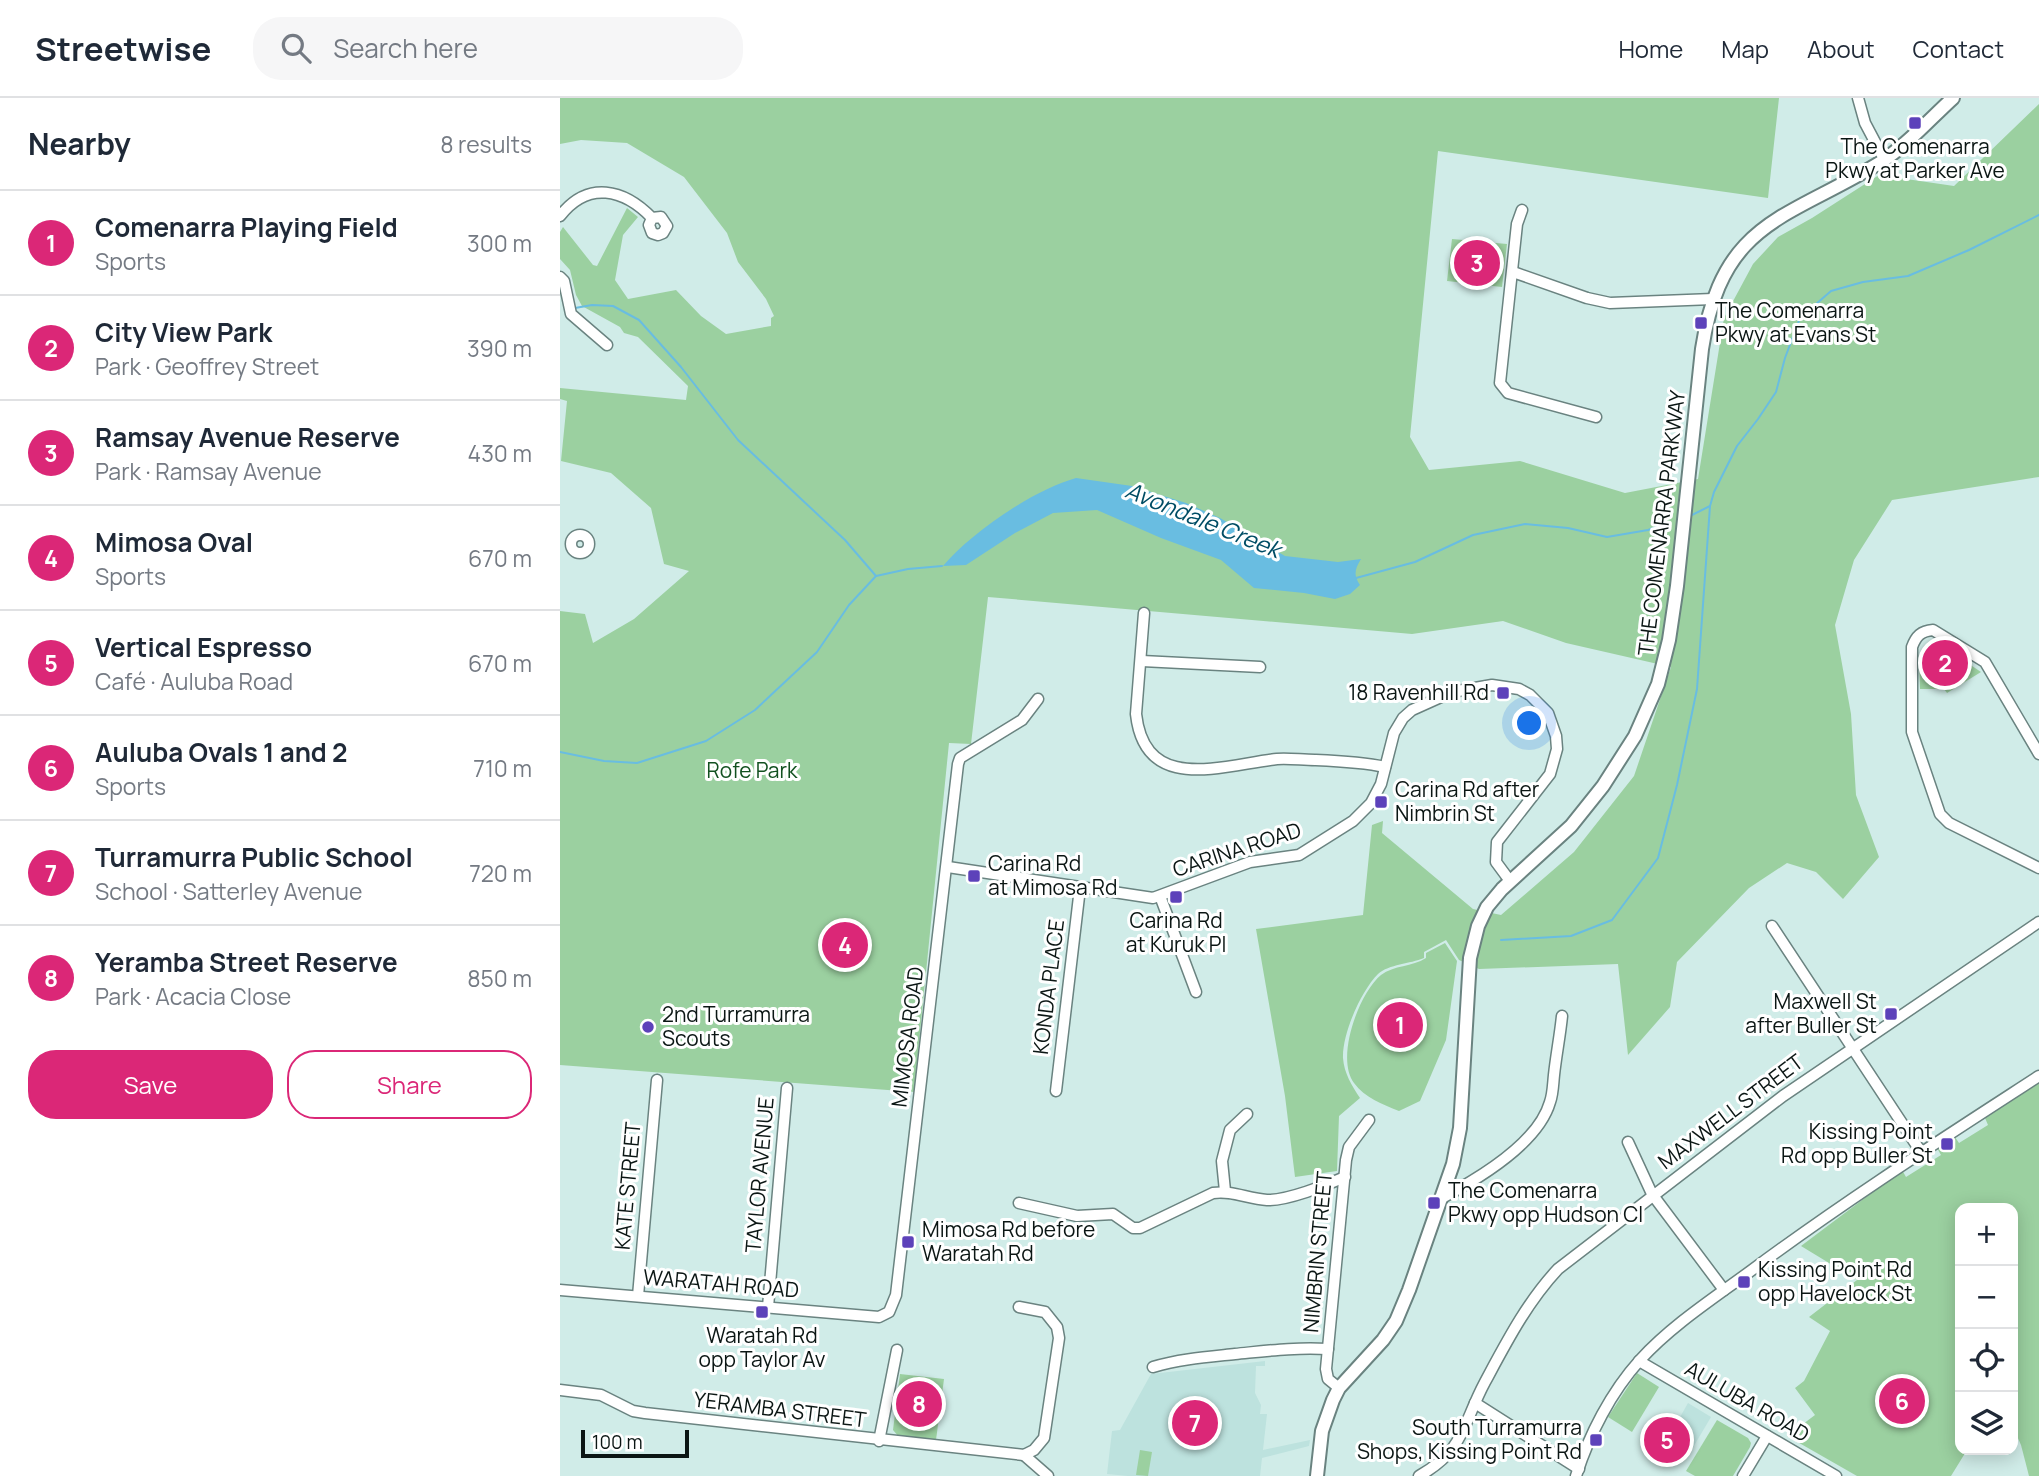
<!DOCTYPE html>
<html lang="en">
<head>
<meta charset="utf-8">
<style>
  :root { --surface:#fff; --page:#f6f6f7; --text:#1f2937; --muted:#747a83; --line:#e0e1e3; --accent:#db2777 }
  body { margin:0; font-family:Manrope,sans-serif; background:var(--page); color:var(--text) }
  .controls { position:absolute; right:21px; bottom:21px; display:grid; overflow:hidden; border-radius:14px; box-shadow:0 4px 18px #0003 }
  .controls button { width:63px; height:63px; display:grid; place-items:center; padding:0; border:0; border-bottom:2px solid var(--line); background:var(--surface); color:var(--text); font:35px sans-serif }
  .scale { position:absolute; left:21px; bottom:18px; width:108px; box-sizing:border-box; padding-left:7px; border:4px solid #0b1614; border-top:0; font-size:19px; line-height:24px; white-space:nowrap; color:#0b1614; -webkit-text-stroke:5px #fff; paint-order:stroke }
  .you { position:absolute; left:970px; top:626px; width:24px; height:24px; margin:-18px; border:5px solid #fff; border-radius:50%; background:#1a73e8; box-shadow:0 0 0 10px #1a73e833 }
  .badge { display:grid; place-items:center; width:46px; height:46px; border-radius:50%; background:var(--accent); color:#fff; font-size:23px; font-weight:700 }
  .pin { position:absolute; translate:-50% -50%; border:4px solid #fff; box-shadow:0 2px 7px #0006 }
  .list { margin:0; padding:0; list-style:none }
  h2 { display:flex; justify-content:space-between; align-items:center; height:91px; margin:0; padding:0 28px; font-size:30px }
  h2 small { font-size:23px; font-weight:400; color:var(--muted) }
  .list li { display:grid; grid-template-columns:46px 1fr auto; gap:21px; align-items:center; box-sizing:border-box; height:105px; padding:0 28px; border-top:2px solid var(--line) }
  .list b { display:block; font-size:26px; white-space:nowrap }
  .list p { margin:0; font-size:23px; white-space:nowrap; color:var(--muted) }
  .list em { font-size:23px; font-style:normal; color:var(--muted) }
  .actions { display:flex; gap:14px; padding:21px 28px }
  .actions a { flex:1; padding:16px 0; border:2px solid var(--accent); border-radius:28px; text-align:center; font-size:24px; color:var(--accent) }
  .actions .main { background:var(--accent); color:#fff }
  .icon { flex:none; width:38px; height:38px; fill:none; stroke:currentColor; stroke-width:2; stroke-linecap:round; stroke-linejoin:round }
  .map { position:relative; flex:none; width:1479px; height:1378px; overflow:hidden }
  header { display:flex; align-items:center; gap:42px; box-sizing:border-box; height:98px; padding:0 35px; background:var(--surface); border-bottom:2px solid var(--line) }
  header strong { font-size:33px }
  nav { display:flex; gap:38px; margin-inline-start:auto; font-size:24px }
  .search { width:490px; height:63px; background:var(--page); display:flex; align-items:center; gap:18px; box-sizing:border-box; padding:0 24px; border-radius:28px; color:var(--muted); font-size:26px }
  main { display:flex }
  aside { flex:1; background:var(--surface) }
  .map>svg:first-child { display:block }
</style>
</head>
<body>
<header>
<strong>Streetwise</strong>
<div class="search"><svg class="icon" aria-label="search" viewBox="0 0 24 24"><circle cx="10" cy="10" r="6"/><path d="M15 15l6 6"/></svg>Search here</div>
<nav><a>Home</a><a>Map</a><a>About</a><a>Contact</a></nav>
</header>
<main>
<aside>
<h2>Nearby<small>8 results</small></h2>
<ul class="list">
<li><span class="badge">1</span><div><b>Comenarra Playing Field</b><p>Sports</p></div><em>300 m</em></li>
<li><span class="badge">2</span><div><b>City View Park</b><p>Park · Geoffrey Street</p></div><em>390 m</em></li>
<li><span class="badge">3</span><div><b>Ramsay Avenue Reserve</b><p>Park · Ramsay Avenue</p></div><em>430 m</em></li>
<li><span class="badge">4</span><div><b>Mimosa Oval</b><p>Sports</p></div><em>670 m</em></li>
<li><span class="badge">5</span><div><b>Vertical Espresso</b><p>Café · Auluba Road</p></div><em>670 m</em></li>
<li><span class="badge">6</span><div><b>Auluba Ovals 1 and 2</b><p>Sports</p></div><em>710 m</em></li>
<li><span class="badge">7</span><div><b>Turramurra Public School</b><p>School · Satterley Avenue</p></div><em>720 m</em></li>
<li><span class="badge">8</span><div><b>Yeramba Street Reserve</b><p>Park · Acacia Close</p></div><em>850 m</em></li>
</ul>
<div class="actions"><a class="main">Save</a><a>Share</a></div>
</aside>
<div class="map">
<svg width="1479" height="1378" viewBox="0 0 1479 1378">
  <rect width="100%" height="100%" fill="#d0ece8"/>
  <g fill="#bde2de">
    <path d="M 705,1263 L 705,1268 L 696,1268 L 695,1295 L 701,1307 L 700,1316 L 707,1316 L 703,1352 L 750,1342 L 749,1348 L 702,1360 L 700,1378 L 568,1378 L 547,1376 L 552,1333 L 560,1332 L 591,1276 Z"/>
    <path d="M 1128,1305 L 1151,1319 L 1128,1358 L 1122,1361 L 1102,1351 Z"/>
  </g>
  <g fill="#9bd0a0">
    <path d="M 0,0 L 1219,0 L 1208,100 L 878,53 L 850,339 L 869,372 L 960,363 L 1065,395 L 1138,381 L 1164,220 L 1193,166 L 1218,139 L 1252,120 L 1319,77 L 1394,88 L 1479,6 L 1479,379 L 1332,402 L 1294,462 L 1275,527 L 1291,616 L 1296,697 L 1319,759 L 1283,801 L 1256,774 L 1227,765 L 1189,790 L 1117,864 L 1110,909 L 1068,957 L 1058,866 L 919,871 L 899,862 L 886,842 L 864,854 L 864,860 C 850,866 829,866 818,876 C 801,893 782,936 783,960 C 784,975 792,988 800,1000 L 779,1018 L 777,1073 L 735,1079 L 725,998 L 696,831 L 803,817 L 812,727 L 823,723 L 822,735 L 913,811 L 941,817 L 1014,754 L 1074,678 L 1111,569 L 1006,545 L 943,523 L 852,536 L 428,499 L 411,646 L 389,645 L 354,994 L 0,967 L 0,513 L 25,516 L 33,545 L 74,521 L 129,473 L 104,466 L 91,410 L 51,375 L 1,363 L 7,303 L 0,301 L 0,290 L 126,302 L 128,288 L 78,239 L 64,235 L 60,229 L 22,208 L 16,197 L 10,172 L 0,161 L 0,134 L 3,129 L 33,167 L 37,168 L 67,110 L 78,119 L 63,137 L 55,182 L 68,201 L 116,192 L 141,218 L 166,236 L 211,228 L 211,220 L 214,218 L 206,201 L 178,164 L 167,135 L 124,79 L 67,45 L 21,42 L 0,46 Z"/>
    <path d="M 892,141 L 947,146 L 942,189 L 887,183 Z"/>
    <path d="M 1373,547 L 1382,548 L 1421,574 L 1387,595 L 1384,591 L 1360,591 C 1360,574 1356,556 1373,547 Z"/>
    <path d="M 885,845 L 897,863 L 886,942 L 860,1003 L 839,1013 C 822,1006 805,1000 794,985 C 775,960 799,895 821,877 C 834,867 852,869 866,860 L 866,855 Z"/>
    <path d="M 1477,984 L 1479,985 L 1479,1378 L 1469,1378 L 1461,1347 L 1453,1329 L 1453,1110 L 1400,1110 L 1400,1352 L 1407,1352 L 1391,1378 L 1297,1378 L 1227,1338 L 1255,1317 L 1235,1290 L 1244,1283 L 1270,1233 L 1249,1219 L 1297,1182 L 1241,1148 L 1342,1072 L 1346,1079 L 1381,1057 L 1377,1050 L 1395,1039 L 1399,1045 L 1428,1027 L 1425,1020 Z"/>
    <path d="M 1077,1275 L 1099,1289 L 1072,1334 L 1048,1319 Z"/>
    <path d="M 340,1276 L 384,1281 L 376,1342 L 339,1339 L 333,1332 Z"/>
    <path d="M 1157,1322 L 1188,1340 L 1191,1345 L 1190,1349 L 1173,1378 L 1135,1378 L 1126,1373 Z"/>
    <path d="M 580,1352 L 592,1354 L 588,1378 L 576,1377 Z"/>
  </g>
  <path fill="#69bde1" d="M 516,380 L 572,388 L 626,405 L 660,420 L 725,458 L 778,464 L 801,461 C 795,471 793,477 800,487 L 790,496 L 775,501 L 744,495 L 694,490 L 661,462 L 601,440 L 537,412 L 493,415 L 455,435 L 406,467 L 383,468 C 412,434 473,392 516,380 Z"/>
  <g fill="none" stroke-linecap="round" stroke-linejoin="round">
    <g stroke="#69bde1" stroke-width="2">
      <path d="M 15,210 L 32,207 L 53,208 L 79,222 L 121,269 L 178,342 L 285,442 L 316,478"/>
      <path d="M 1130,418 L 1150,408 L 1154,394 L 1177,348 L 1198,321 L 1216,294 L 1225,260 L 1240,220 L 1271,193 L 1303,184 L 1348,178 L 1409,152 L 1479,117"/>
      <path d="M 796,480 L 855,464 L 913,437 L 965,426 L 1008,430 L 1047,439 L 1088,432 L 1105,426"/>
      <path d="M 0,654 L 44,663 L 77,665 L 146,643 L 195,612 L 257,554 L 289,507 L 316,478 L 348,471 L 382,468"/>
      <path d="M 941,842 L 1011,838 L 1052,822 L 1098,760 L 1117,687 L 1137,591 L 1150,408"/>
    </g>
    <defs>
      <g id="minor">
        <path d="M 1298,0 L 1305,25 L 1324,61"/>
        <path d="M 962,112 L 957,126 L 940,285 L 948,295 L 1036,319"/>
        <path d="M 0,118 C 28,82 64,91 92,120 L 101,119 L 107,128 L 103,135 L 98,137 L 92,135 L 89,127 L 92,120"/>
        <path d="M 953,174 L 1027,200 L 1050,205 L 1153,201"/>
        <path d="M 0,179 L 4,183 L 11,216 L 47,247"/>
        <circle cx="20" cy="446" r="9"/>
        <path d="M 584,515 L 576,616 C 585,697 663,667 717,661 C 729,660 742,662 755,662 C 778,663 802,664 825,669"/>
        <path d="M 582,563 L 700,569"/>
        <path d="M 1479,656 L 1425,564 L 1373,532 C 1361,533 1356,538 1352,549 L 1352,634 L 1380,716 L 1389,725 L 1479,770"/>
        <path d="M 388,769 L 593,800 L 690,764 L 739,757 L 793,723 L 811,705 L 821,686 L 834,635 L 843,620 L 852,612 L 892,594 L 932,587 L 959,591 L 970,597 L 988,615 L 996,638 L 997,651 L 990,676 L 937,744 L 936,764 L 950,783"/>
        <path d="M 600,798 L 636,894"/>
        <path d="M 1212,828 L 1361,1054"/>
        <path d="M 496,993 L 520,790"/>
        <path d="M 1068,1044 L 1092,1096 L 1164,1192"/>
        <path d="M 665,1093 L 662,1063 L 670,1032 L 687,1016"/>
        <path d="M 882,1100 C 918,1081 978,1046 990,1004 C 993,996 993,986 994,977 C 996,958 1000,938 1002,918"/>
        <path d="M 459,1105 L 517,1118 L 553,1116 L 573,1130 L 580,1130 L 653,1095 C 672,1092 688,1101 707,1102 C 726,1103 767,1087 785,1079"/>
        <path d="M 0,1192 L 319,1219 L 329,1214 L 336,1197 L 398,666 L 400,660 L 462,622 L 478,601"/>
        <path d="M 78,1198 L 97,982"/>
        <path d="M 208,1209 L 227,990"/>
        <path d="M 1079,1263 L 1276,1378"/>
        <path d="M 593,1269 C 620,1261 647,1259 675,1256 C 706,1253 736,1249 768,1251"/>
        <path d="M 779,1290 L 768,1281 L 766,1271 L 786,1062 L 789,1049 L 809,1022"/>
        <path d="M 0,1292 L 41,1297 L 73,1313 L 85,1315 L 464,1357 L 474,1352 L 484,1340 L 499,1240 L 497,1229 L 485,1214 L 459,1209"/>
        <path d="M 915,1305 L 1019,1371"/>
        <path d="M 319,1343 L 337,1252"/>
        <path d="M 464,1357 L 488,1378"/>
        <path d="M 859,1378 C 905,1352 902,1327 925,1284 C 946,1245 967,1204 998,1171 L 1223,998 L 1479,824"/>
        <path d="M 1016,1378 C 1029,1337 1051,1294 1080,1262 C 1112,1227 1154,1200 1192,1172 C 1285,1103 1382,1041 1479,978"/>
        <path d="M 1183,1378 L 1207,1338"/>
      </g>
      <path id="major" d="M 757,1378 L 762,1333 L 773,1302 L 779,1290 L 823,1242 L 836,1223 L 849,1192 L 893,1066 L 900,1030 L 910,860 L 918,828 L 927,809 L 942,791 L 1011,728 L 1043,688 L 1075,638 L 1098,586 L 1109,542 L 1117,488 L 1142,251 C 1162,122 1226,122 1321,64 C 1347,47 1370,21 1393,0"/>
    </defs>
    <use href="#minor" stroke="#6a8380" stroke-width="13"/>
    <use href="#major" stroke="#6a8380" stroke-width="16"/>
    <use href="#minor" stroke="#fff" stroke-width="10"/>
    <use href="#major" stroke="#fff" stroke-width="12"/>
  </g>
  <g fill="#5d42ba" stroke="#fff" stroke-width="2.5">
    <rect x="1348" y="18" width="14" height="14" rx="3.5"/>
    <rect x="1134" y="218" width="14" height="14" rx="3.5"/>
    <rect x="936" y="588" width="14" height="14" rx="3.5"/>
    <rect x="814" y="697" width="14" height="14" rx="3.5"/>
    <rect x="407" y="771" width="14" height="14" rx="3.5"/>
    <rect x="609" y="792" width="14" height="14" rx="3.5"/>
    <rect x="1324" y="909" width="14" height="14" rx="3.5"/>
    <circle cx="88" cy="929" r="7"/>
    <rect x="1380" y="1039" width="14" height="14" rx="3.5"/>
    <rect x="867" y="1098" width="14" height="14" rx="3.5"/>
    <rect x="341" y="1137" width="14" height="14" rx="3.5"/>
    <rect x="1177" y="1177" width="14" height="14" rx="3.5"/>
    <rect x="195" y="1207" width="14" height="14" rx="3.5"/>
    <rect x="1029" y="1335" width="14" height="14" rx="3.5"/>
  </g>
  <g text-anchor="middle" stroke-width="6" stroke-linejoin="round" paint-order="stroke">
    <g font-size="21" fill="#0b1614" stroke="#fff" text-anchor="start">
      <text x="1355" y="56" text-anchor="middle">The Comenarra<tspan x="1355" dy="24">Pkwy at Parker Ave</tspan></text>
      <text x="1155" y="220">The Comenarra<tspan x="1155" dy="24">Pkwy at Evans St</tspan></text>
      <text x="929" y="602" text-anchor="end">18 Ravenhill Rd</text>
      <text x="835" y="699">Carina Rd after<tspan x="835" dy="24">Nimbrin St</tspan></text>
      <text x="428" y="773">Carina Rd<tspan x="428" dy="24">at Mimosa Rd</tspan></text>
      <text x="616" y="830" text-anchor="middle">Carina Rd<tspan x="616" dy="24">at Kuruk Pl</tspan></text>
      <text x="1317" y="911" text-anchor="end">Maxwell St<tspan x="1317" dy="24">after Buller St</tspan></text>
      <text x="102" y="924">2nd Turramurra<tspan x="102" dy="24">Scouts</tspan></text>
      <text x="1373" y="1041" text-anchor="end">Kissing Point<tspan x="1373" dy="24">Rd opp Buller St</tspan></text>
      <text x="888" y="1100">The Comenarra<tspan x="888" dy="24">Pkwy opp Hudson Cl</tspan></text>
      <text x="362" y="1139">Mimosa Rd before<tspan x="362" dy="24">Waratah Rd</tspan></text>
      <text x="1198" y="1179">Kissing Point Rd<tspan x="1198" dy="24">opp Havelock St</tspan></text>
      <text x="202" y="1245" text-anchor="middle">Waratah Rd<tspan x="202" dy="24">opp Taylor Av</tspan></text>
      <text x="1022" y="1337" text-anchor="end">South Turramurra<tspan x="1022" dy="24">Shops, Kissing Point Rd</tspan></text>
    </g>
    <g font-size="21" fill="#0b1614" stroke="#fff">
      <text transform="translate(1102 425) rotate(-83)" y="7">THE COMENARRA PARKWAY</text>
      <text transform="translate(677 752) rotate(-18)" y="7">CARINA ROAD</text>
      <text transform="translate(489 889) rotate(-83)" y="7">KONDA PLACE</text>
      <text transform="translate(348 939) rotate(-83)" y="7">MIMOSA ROAD</text>
      <text transform="translate(1171 1014) rotate(-37)" y="7">MAXWELL STREET</text>
      <text transform="translate(200 1077) rotate(-85)" y="7">TAYLOR AVENUE</text>
      <text transform="translate(68 1088) rotate(-85)" y="7">KATE STREET</text>
      <text transform="translate(758 1154) rotate(-85)" y="7">NIMBRIN STREET</text>
      <text transform="translate(161 1186) rotate(5)" y="7">WARATAH ROAD</text>
      <text transform="translate(1187 1304) rotate(30)" y="7">AULUBA ROAD</text>
      <text transform="translate(220 1312) rotate(7)" y="7">YERAMBA STREET</text>
    </g>
    <g font-size="21" fill="#125120" stroke="#fff">
      <text x="192" y="680">Rofe Park</text>
    </g>
    <g font-size="23" font-style="italic" fill="#004d65" stroke="#fff">
      <text transform="translate(643 422) rotate(22)" y="8">Avondale Creek</text>
    </g>
  </g>
</svg>
<div class="controls">
<button>+</button>
<button>−</button>
<button><svg class="icon" aria-label="locate" viewBox="0 0 24 24"><circle cx="12" cy="12" r="6"/><path d="M12 2v4M12 18v4M2 12h4M18 12h4"/></svg></button>
<button><svg class="icon" aria-label="layers" viewBox="0 0 24 24"><path d="M12 4l9 5-9 5-9-5zM3 14l9 5 9-5"/></svg></button>
</div>
<div class="scale">100 m</div>
<div class="you"></div>
<div class="pin badge" style="left:840px;top:927px">1</div>
<div class="pin badge" style="left:1385px;top:565px">2</div>
<div class="pin badge" style="left:917px;top:165px">3</div>
<div class="pin badge" style="left:285px;top:847px">4</div>
<div class="pin badge" style="left:1107px;top:1342px">5</div>
<div class="pin badge" style="left:1342px;top:1303px">6</div>
<div class="pin badge" style="left:635px;top:1325px">7</div>
<div class="pin badge" style="left:359px;top:1306px">8</div>
</div>
</main>
</body>
</html>
